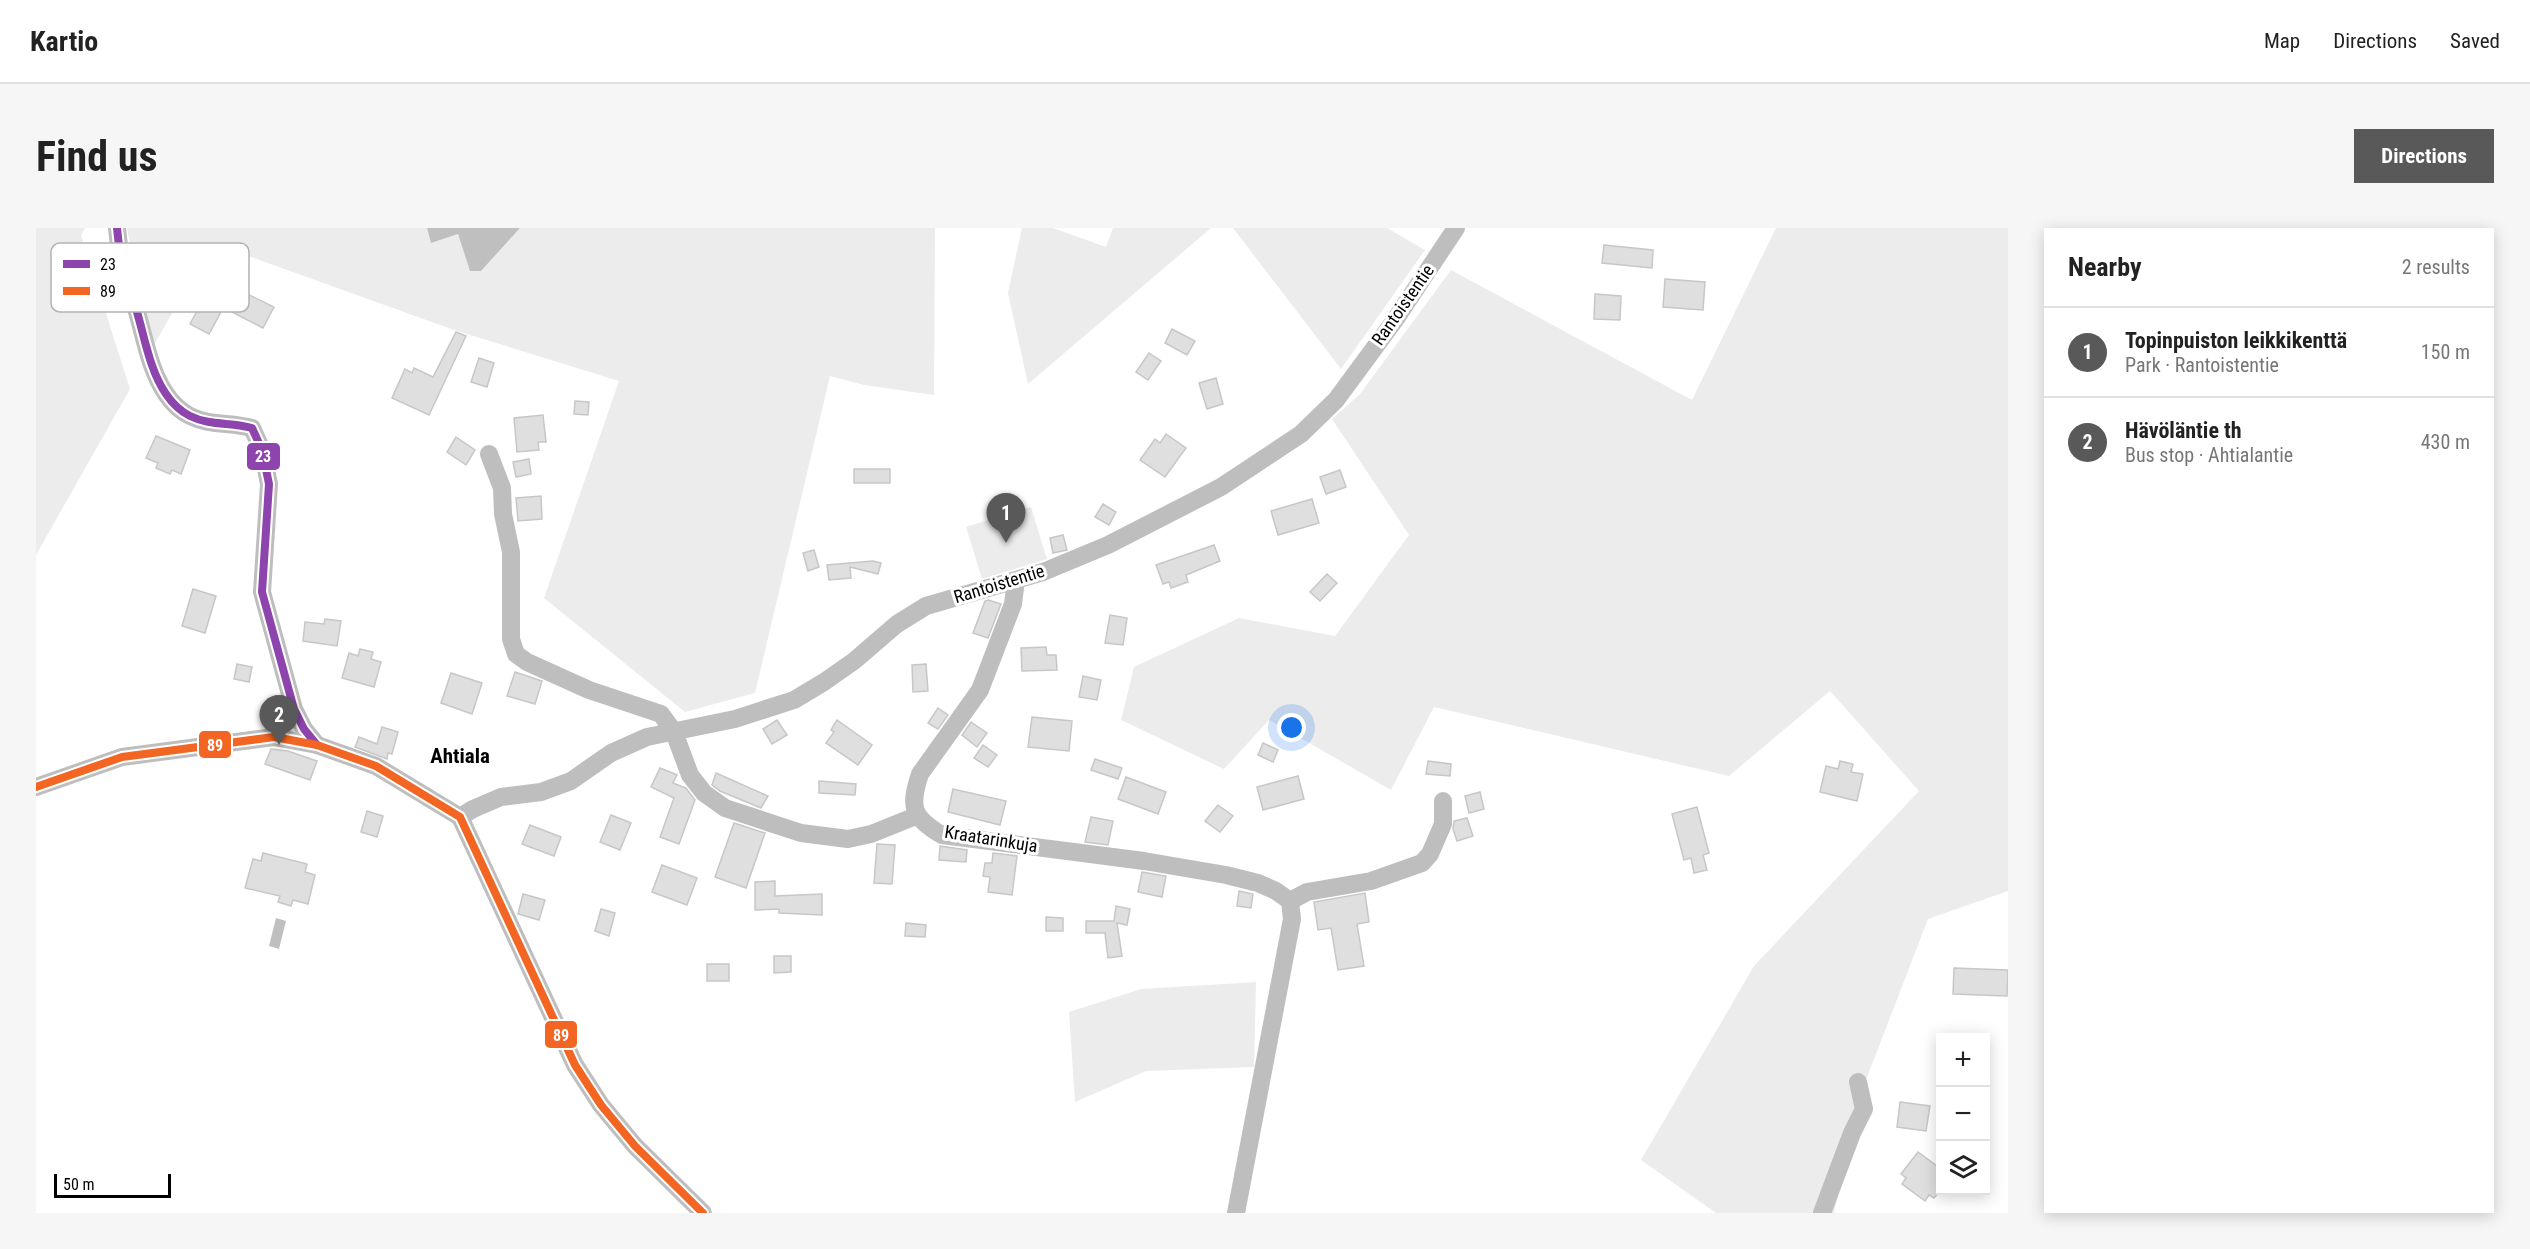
<!DOCTYPE html>
<html lang="en">
<head>
<meta charset="utf-8">
<style>
  :root { --surface:#fff; --page:#f6f6f6; --text:#222; --muted:#767676; --line:#e0e0e0; --accent:#595959 }
  body { margin:0; font-family:"Roboto Condensed",sans-serif; background:var(--page); color:var(--text) }
  .controls { position:absolute; right:18px; bottom:18px; display:grid; overflow:hidden; border-radius:0px; box-shadow:0 3px 15px #0003 }
  .controls button { width:54px; height:54px; display:grid; place-items:center; padding:0; border:0; border-bottom:2px solid var(--line); background:var(--surface); color:var(--text); font:30px sans-serif }
  .scale { position:absolute; left:18px; bottom:15px; width:117px; box-sizing:border-box; padding-left:6px; border:3px solid #000; border-top:0; font-size:16px; line-height:21px; white-space:nowrap; color:#000; -webkit-text-stroke:4px #fff; paint-order:stroke }
  .you { position:absolute; left:1256px; top:500px; width:21px; height:21px; margin:-15px; border:4px solid #fff; border-radius:50%; background:#1a73e8; box-shadow:0 0 0 9px #1a73e833 }
  .badge { display:grid; place-items:center; width:39px; height:39px; border-radius:50%; background:var(--accent); color:#fff; font-size:20px; font-weight:700 }
  .pin { position:absolute; translate:-50% -50px; filter:drop-shadow(0 2px 3px #0008) }
  .pin::after { content:''; position:absolute; top:32px; width:21px; height:18px; background:inherit; clip-path:polygon(0 0,100% 0,50% 100%) }
  .list { margin:0; padding:0; list-style:none }
  h2 { display:flex; justify-content:space-between; align-items:center; height:78px; margin:0; padding:0 24px; font-size:26px }
  h2 small { font-size:20px; font-weight:400; color:var(--muted) }
  .list li { display:grid; grid-template-columns:39px 1fr auto; gap:18px; align-items:center; box-sizing:border-box; height:90px; padding:0 24px; border-top:2px solid var(--line) }
  .list b { display:block; font-size:22px; white-space:nowrap }
  .list p { margin:0; font-size:20px; white-space:nowrap; color:var(--muted) }
  .list em { font-size:20px; font-style:normal; color:var(--muted) }
  .icon { flex:none; width:33px; height:33px; fill:none; stroke:currentColor; stroke-width:2; stroke-linecap:round; stroke-linejoin:round }
  .map { position:relative; flex:none; width:1972px; height:985px; overflow:hidden; border-radius:0px }
  header { display:flex; align-items:center; gap:36px; box-sizing:border-box; height:84px; padding:0 30px; background:var(--surface); border-bottom:2px solid var(--line) }
  header strong { font-size:28px }
  nav { display:flex; gap:33px; margin-inline-start:auto; font-size:21px }
  .intro { display:flex; align-items:center; justify-content:space-between; box-sizing:border-box; height:144px; padding:0 36px }
  h1 { margin:0; font-size:42px }
  .button { padding:15px 27px; border-radius:0px; background:var(--accent); color:#fff; font-size:21px; font-weight:700 }
  main { display:flex; gap:36px; padding:0 36px }
  aside { flex:1; background:var(--surface); border-radius:0px; box-shadow:0 3px 15px #0003 }
  .map>svg:first-child { display:block }
</style>
</head>
<body>
<header>
<strong>Kartio</strong>
<nav><a>Map</a><a>Directions</a><a>Saved</a></nav>
</header>
<div class="intro"><h1>Find us</h1><a class="button">Directions</a></div>
<main>
<div class="map">
<svg width="1972" height="985" viewBox="0 0 1972 985">
  <rect width="100%" height="100%" fill="#fff"/>
  <g fill="#ececec">
    <path d="M 0,0 L 49,0 L 45,7 L 94,161 L 0,327 Z"/>
    <path d="M 91,0 L 391,0 L 395,15 L 422,6 L 434,42 L 445,43 L 484,0 L 899,0 L 898,167 L 828,157 L 794,148 L 719,465 L 649,484 L 508,370 L 583,153 L 418,102 L 176,15 L 114,124 Z"/>
    <path d="M 986,0 L 1017,0 L 1070,19 L 1077,0 L 1175,0 L 992,156 L 972,65 Z"/>
    <path d="M 1197,0 L 1351,0 L 1389,22 L 1305,141 Z"/>
    <path d="M 1740,0 L 1972,0 L 1972,663 L 1892,691 L 1828,857 L 1798,985 L 1680,985 L 1605,932 L 1718,738 L 1883,563 L 1794,463 L 1693,548 L 1398,479 L 1355,562 L 1233,492 L 1188,541 L 1085,492 L 1098,439 L 1203,390 L 1299,408 L 1373,307 L 1296,191 L 1324,166 L 1415,42 L 1656,172 Z"/>
    <path d="M 995,279 L 1011,331 L 946,351 L 930,299 Z"/>
    <path d="M 1220,754 L 1218,839 L 1110,843 L 1039,874 L 1033,784 L 1105,761 Z"/>
  </g>
  <g fill="#bfbfbf">
    <path d="M 391,0 L 484,0 L 445,43 L 434,43 L 422,6 L 395,15 Z"/>
    <path d="M 240,690 L 250,693 L 243,721 L 233,718 Z"/>
  </g>
  <g fill="#dfdfdf" stroke="#c7c7c7" stroke-width="1.5">
    <path d="M 1568,17 L 1617,22 L 1616,40 L 1566,35 Z"/>
    <path d="M 1629,51 L 1669,54 L 1667,82 L 1627,79 Z"/>
    <path d="M 201,61 L 238,79 L 227,100 L 190,81 Z"/>
    <path d="M 1559,66 L 1585,68 L 1584,92 L 1558,91 Z"/>
    <path d="M 166,74 L 185,84 L 173,106 L 154,96 Z"/>
    <path d="M 1136,101 L 1159,113 L 1151,127 L 1129,115 Z"/>
    <path d="M 420,104 L 430,108 L 393,187 L 356,170 L 369,141 L 376,145 L 378,140 L 397,149 Z"/>
    <path d="M 1113,125 L 1125,133 L 1112,152 L 1100,144 Z"/>
    <path d="M 443,130 L 458,135 L 451,159 L 435,154 Z"/>
    <path d="M 1180,150 L 1187,176 L 1171,181 L 1163,155 Z"/>
    <path d="M 539,173 L 553,174 L 552,187 L 538,186 Z"/>
    <path d="M 507,187 L 510,214 L 502,214 L 503,222 L 481,224 L 478,190 Z"/>
    <path d="M 1130,206 L 1150,220 L 1129,249 L 1104,232 L 1119,211 L 1124,215 Z"/>
    <path d="M 120,208 L 154,222 L 145,246 L 136,242 L 134,246 L 120,240 L 122,235 L 110,230 Z"/>
    <path d="M 420,209 L 439,222 L 430,237 L 411,224 Z"/>
    <path d="M 493,231 L 495,246 L 480,249 L 477,234 Z"/>
    <rect x="818" y="241" width="36" height="14"/>
    <path d="M 1304,242 L 1310,259 L 1290,266 L 1284,249 Z"/>
    <path d="M 505,268 L 506,291 L 482,293 L 480,270 Z"/>
    <path d="M 1276,271 L 1283,295 L 1242,307 L 1235,283 Z"/>
    <path d="M 1067,276 L 1080,284 L 1073,297 L 1059,289 Z"/>
    <path d="M 1027,307 L 1031,322 L 1017,325 L 1014,310 Z"/>
    <path d="M 1178,317 L 1184,333 L 1150,347 L 1152,354 L 1135,360 L 1133,354 L 1127,356 L 1120,337 Z"/>
    <path d="M 778,322 L 783,339 L 772,343 L 767,325 Z"/>
    <path d="M 837,333 L 845,335 L 842,346 L 814,339 L 815,350 L 793,352 L 791,337 Z"/>
    <path d="M 1291,346 L 1301,355 L 1284,373 L 1274,364 Z"/>
    <path d="M 157,361 L 180,368 L 169,405 L 146,398 Z"/>
    <path d="M 952,372 L 965,376 L 952,410 L 937,405 L 949,373 Z"/>
    <path d="M 1074,387 L 1091,390 L 1087,417 L 1069,415 Z"/>
    <path d="M 289,391 L 305,393 L 301,418 L 267,413 L 269,394 L 288,396 Z"/>
    <path d="M 1010,419 L 1011,427 L 1020,427 L 1021,442 L 986,443 L 985,420 Z"/>
    <path d="M 324,421 L 337,424 L 335,431 L 345,434 L 338,459 L 306,450 L 313,425 L 322,428 Z"/>
    <path d="M 201,436 L 216,439 L 213,454 L 198,451 Z"/>
    <path d="M 890,436 L 892,463 L 877,464 L 876,437 Z"/>
    <path d="M 479,444 L 506,453 L 499,476 L 471,468 Z"/>
    <path d="M 415,445 L 446,455 L 436,486 L 405,475 Z"/>
    <path d="M 1047,448 L 1065,452 L 1061,472 L 1043,469 Z"/>
    <path d="M 902,480 L 912,487 L 902,501 L 892,495 Z"/>
    <path d="M 996,489 L 1036,493 L 1033,523 L 992,519 Z"/>
    <path d="M 741,492 L 751,507 L 736,516 L 727,501 Z"/>
    <path d="M 801,492 L 836,517 L 822,537 L 790,515 L 798,504 L 795,502 Z"/>
    <path d="M 935,494 L 951,505 L 941,519 L 926,507 Z"/>
    <path d="M 346,499 L 362,504 L 356,526 L 352,525 L 351,531 L 319,519 L 323,509 L 341,516 Z"/>
    <path d="M 1227,515 L 1242,522 L 1237,534 L 1222,527 Z"/>
    <path d="M 947,517 L 961,527 L 952,539 L 938,530 Z"/>
    <path d="M 235,521 L 252,523 L 281,533 L 274,552 L 229,536 Z"/>
    <path d="M 1059,531 L 1086,540 L 1082,551 L 1055,542 Z"/>
    <path d="M 1392,533 L 1415,536 L 1414,548 L 1390,546 Z"/>
    <path d="M 1804,533 L 1817,536 L 1815,544 L 1827,546 L 1821,573 L 1784,564 L 1790,538 L 1802,541 Z"/>
    <path d="M 624,540 L 641,547 L 637,555 L 650,560 L 659,572 L 643,616 L 624,609 L 638,570 L 615,559 Z"/>
    <path d="M 680,545 L 732,568 L 725,580 L 684,563 L 676,557 Z"/>
    <path d="M 1262,548 L 1268,571 L 1227,582 L 1221,559 Z"/>
    <path d="M 1090,549 L 1130,564 L 1122,586 L 1082,571 Z"/>
    <path d="M 783,553 L 820,556 L 819,567 L 783,565 Z"/>
    <path d="M 917,561 L 970,573 L 964,597 L 912,584 Z"/>
    <path d="M 1444,564 L 1448,581 L 1433,585 L 1429,568 Z"/>
    <path d="M 1182,577 L 1197,588 L 1184,604 L 1169,593 Z"/>
    <path d="M 1661,579 L 1673,625 L 1667,627 L 1671,642 L 1658,645 L 1655,630 L 1648,632 L 1636,586 Z"/>
    <path d="M 331,583 L 347,588 L 341,609 L 325,604 Z"/>
    <path d="M 575,587 L 595,595 L 584,622 L 564,614 Z"/>
    <path d="M 1055,589 L 1077,593 L 1072,617 L 1049,614 Z"/>
    <path d="M 1431,590 L 1437,608 L 1421,613 L 1417,601 L 1418,593 Z"/>
    <path d="M 698,595 L 729,605 L 710,660 L 679,649 Z"/>
    <path d="M 494,597 L 525,609 L 518,628 L 486,616 Z"/>
    <path d="M 841,616 L 859,617 L 856,656 L 838,655 Z"/>
    <path d="M 904,618 L 931,622 L 930,634 L 903,632 Z"/>
    <path d="M 227,625 L 271,636 L 269,644 L 279,647 L 272,676 L 257,672 L 255,678 L 242,674 L 244,668 L 209,660 L 217,631 L 225,633 Z"/>
    <path d="M 957,625 L 981,628 L 976,667 L 952,664 L 954,649 L 947,648 L 949,635 L 956,635 Z"/>
    <path d="M 626,637 L 661,650 L 651,677 L 616,664 Z"/>
    <path d="M 1106,644 L 1130,648 L 1126,669 L 1102,664 Z"/>
    <path d="M 739,653 L 739,668 L 786,666 L 786,687 L 743,685 L 743,681 L 719,682 L 719,654 Z"/>
    <path d="M 1203,663 L 1217,666 L 1215,680 L 1201,678 Z"/>
    <path d="M 1329,665 L 1333,694 L 1321,696 L 1328,738 L 1302,742 L 1295,700 L 1282,702 L 1278,674 Z"/>
    <path d="M 487,666 L 509,672 L 503,692 L 482,686 Z"/>
    <path d="M 1080,678 L 1094,681 L 1091,697 L 1081,695 L 1086,728 L 1072,730 L 1069,705 L 1050,705 L 1050,693 L 1078,693 Z"/>
    <path d="M 565,681 L 579,685 L 573,708 L 559,703 Z"/>
    <path d="M 1010,689 L 1027,690 L 1027,703 L 1010,703 Z"/>
    <path d="M 870,695 L 890,697 L 889,709 L 869,708 Z"/>
    <path d="M 738,728 L 755,728 L 755,744 L 738,745 Z"/>
    <rect x="671" y="736" width="22" height="17"/>
    <path d="M 1918,740 L 1972,742 L 1971,768 L 1917,766 Z"/>
    <path d="M 1864,874 L 1894,878 L 1890,903 L 1861,899 Z"/>
    <path d="M 1882,924 L 1905,941 L 1905,962 L 1898,970 L 1893,967 L 1889,973 L 1866,956 L 1870,950 L 1865,946 Z"/>
  </g>
  <g fill="none" stroke-linecap="round" stroke-linejoin="round">
    <g stroke="#bebebe" stroke-width="18">
      <path d="M 81,0 C 83,29 93,57 101,84 C 109,111 114,143 130,166 C 136,175 144,183 154,188 C 174,198 195,194 216,200 L 226,222 L 233,256 L 226,364 L 258,481 L 268,501 L 281,517"/>
      <path d="M 453,226 L 466,260 L 467,286 L 475,324 L 475,411 L 480,426 L 491,434 L 553,462 L 625,486 L 638,504 L 654,547 L 668,565 L 689,580 L 765,605 L 812,611 L 835,606 L 880,588"/>
      <path d="M 980,352 L 977,376 L 944,462 L 884,546 C 873,579 876,589 906,607 L 1108,633 L 1190,647 L 1222,655 L 1240,663 L 1254,673 L 1271,664 L 1335,653 L 1386,635 L 1394,626 L 1407,596 L 1407,573"/>
      <path d="M 0,559 L 86,529 L 238,509 L 281,517 L 340,538 L 424,589 L 539,837 L 565,877 L 599,918 L 667,985"/>
      <path d="M 424,589 L 437,581 L 465,569 L 505,564 L 535,553 L 575,525 L 611,509 L 699,491 L 758,472 L 788,454 L 818,433 L 861,396 L 890,378 L 1007,344 L 1072,317 L 1185,259 L 1265,206 L 1300,172 L 1359,92 L 1420,0"/>
      <path d="M 1200,985 L 1256,691 L 1254,673"/>
      <path d="M 1786,985 L 1816,905 L 1828,881 L 1822,854"/>
    </g>
    <defs>
      <path id="bus-1" d="M 81,0 C 83,29 93,57 101,84 C 109,111 114,143 130,166 C 136,175 144,183 154,188 C 174,198 195,194 216,200 L 226,222 L 233,256 L 226,364 L 258,481 L 268,501 L 281,517"/>
      <path id="bus-2" d="M 0,559 L 86,529 L 238,509 L 281,517 L 340,538 L 424,589 L 539,837 L 565,877 L 599,918 L 667,985"/>
    </defs>
    <use href="#bus-1" stroke="#fff" stroke-width="12"/>
    <use href="#bus-2" stroke="#fff" stroke-width="12"/>
    <use href="#bus-1" stroke="#8e44ad" stroke-width="8"/>
    <use href="#bus-2" stroke="#f26522" stroke-width="8"/>
  </g>
  <g text-anchor="middle" stroke-width="6" stroke-linejoin="round" paint-order="stroke">
    <g font-size="18" fill="#000" stroke="#fff">
      <text transform="translate(1367 77) rotate(-55)" y="6">Rantoistentie</text>
      <text transform="translate(963 356) rotate(-17)" y="6">Rantoistentie</text>
      <text transform="translate(955 611) rotate(9)" y="6">Kraatarinkuja</text>
    </g>
    <g font-size="21" font-weight="bold" fill="#000" stroke="#fff">
      <text x="424" y="535">Ahtiala</text>
    </g>
  </g>
  <rect x="15" y="15" width="198" height="69" rx="9" fill="#fff" stroke="#b2b2b2" stroke-width="1.5"/>
  <rect x="27" y="32" width="27" height="8" fill="#8e44ad"/>
  <rect x="27" y="59" width="27" height="8" fill="#f26522"/>
  <g font-size="16" fill="#000">
    <text x="64" y="42">23</text>
    <text x="64" y="69">89</text>
  </g>
  <g stroke="#fff" stroke-width="2">
    <rect x="210" y="214" width="35" height="29" rx="6" fill="#8e44ad"/>
    <rect x="162" y="502" width="34" height="29" rx="6" fill="#f26522"/>
    <rect x="508" y="792" width="34" height="29" rx="6" fill="#f26522"/>
  </g>
  <g font-size="16" text-anchor="middle" font-weight="bold" fill="#fff">
    <text x="227" y="234">23</text>
    <text x="179" y="523">89</text>
    <text x="525" y="813">89</text>
  </g>
</svg>
<div class="controls">
<button>+</button>
<button>−</button>
<button><svg class="icon" aria-label="layers" viewBox="0 0 24 24"><path d="M12 4l9 5-9 5-9-5zM3 14l9 5 9-5"/></svg></button>
</div>
<div class="scale">50 m</div>
<div class="you"></div>
<div class="pin badge" style="left:970px;top:315px">1</div>
<div class="pin badge" style="left:243px;top:517px">2</div>
</div>
<aside>
<h2>Nearby<small>2 results</small></h2>
<ul class="list">
<li><span class="badge">1</span><div><b>Topinpuiston leikkikenttä</b><p>Park · Rantoistentie</p></div><em>150 m</em></li>
<li><span class="badge">2</span><div><b>Hävöläntie th</b><p>Bus stop · Ahtialantie</p></div><em>430 m</em></li>
</ul>
</aside>
</main>
</body>
</html>
